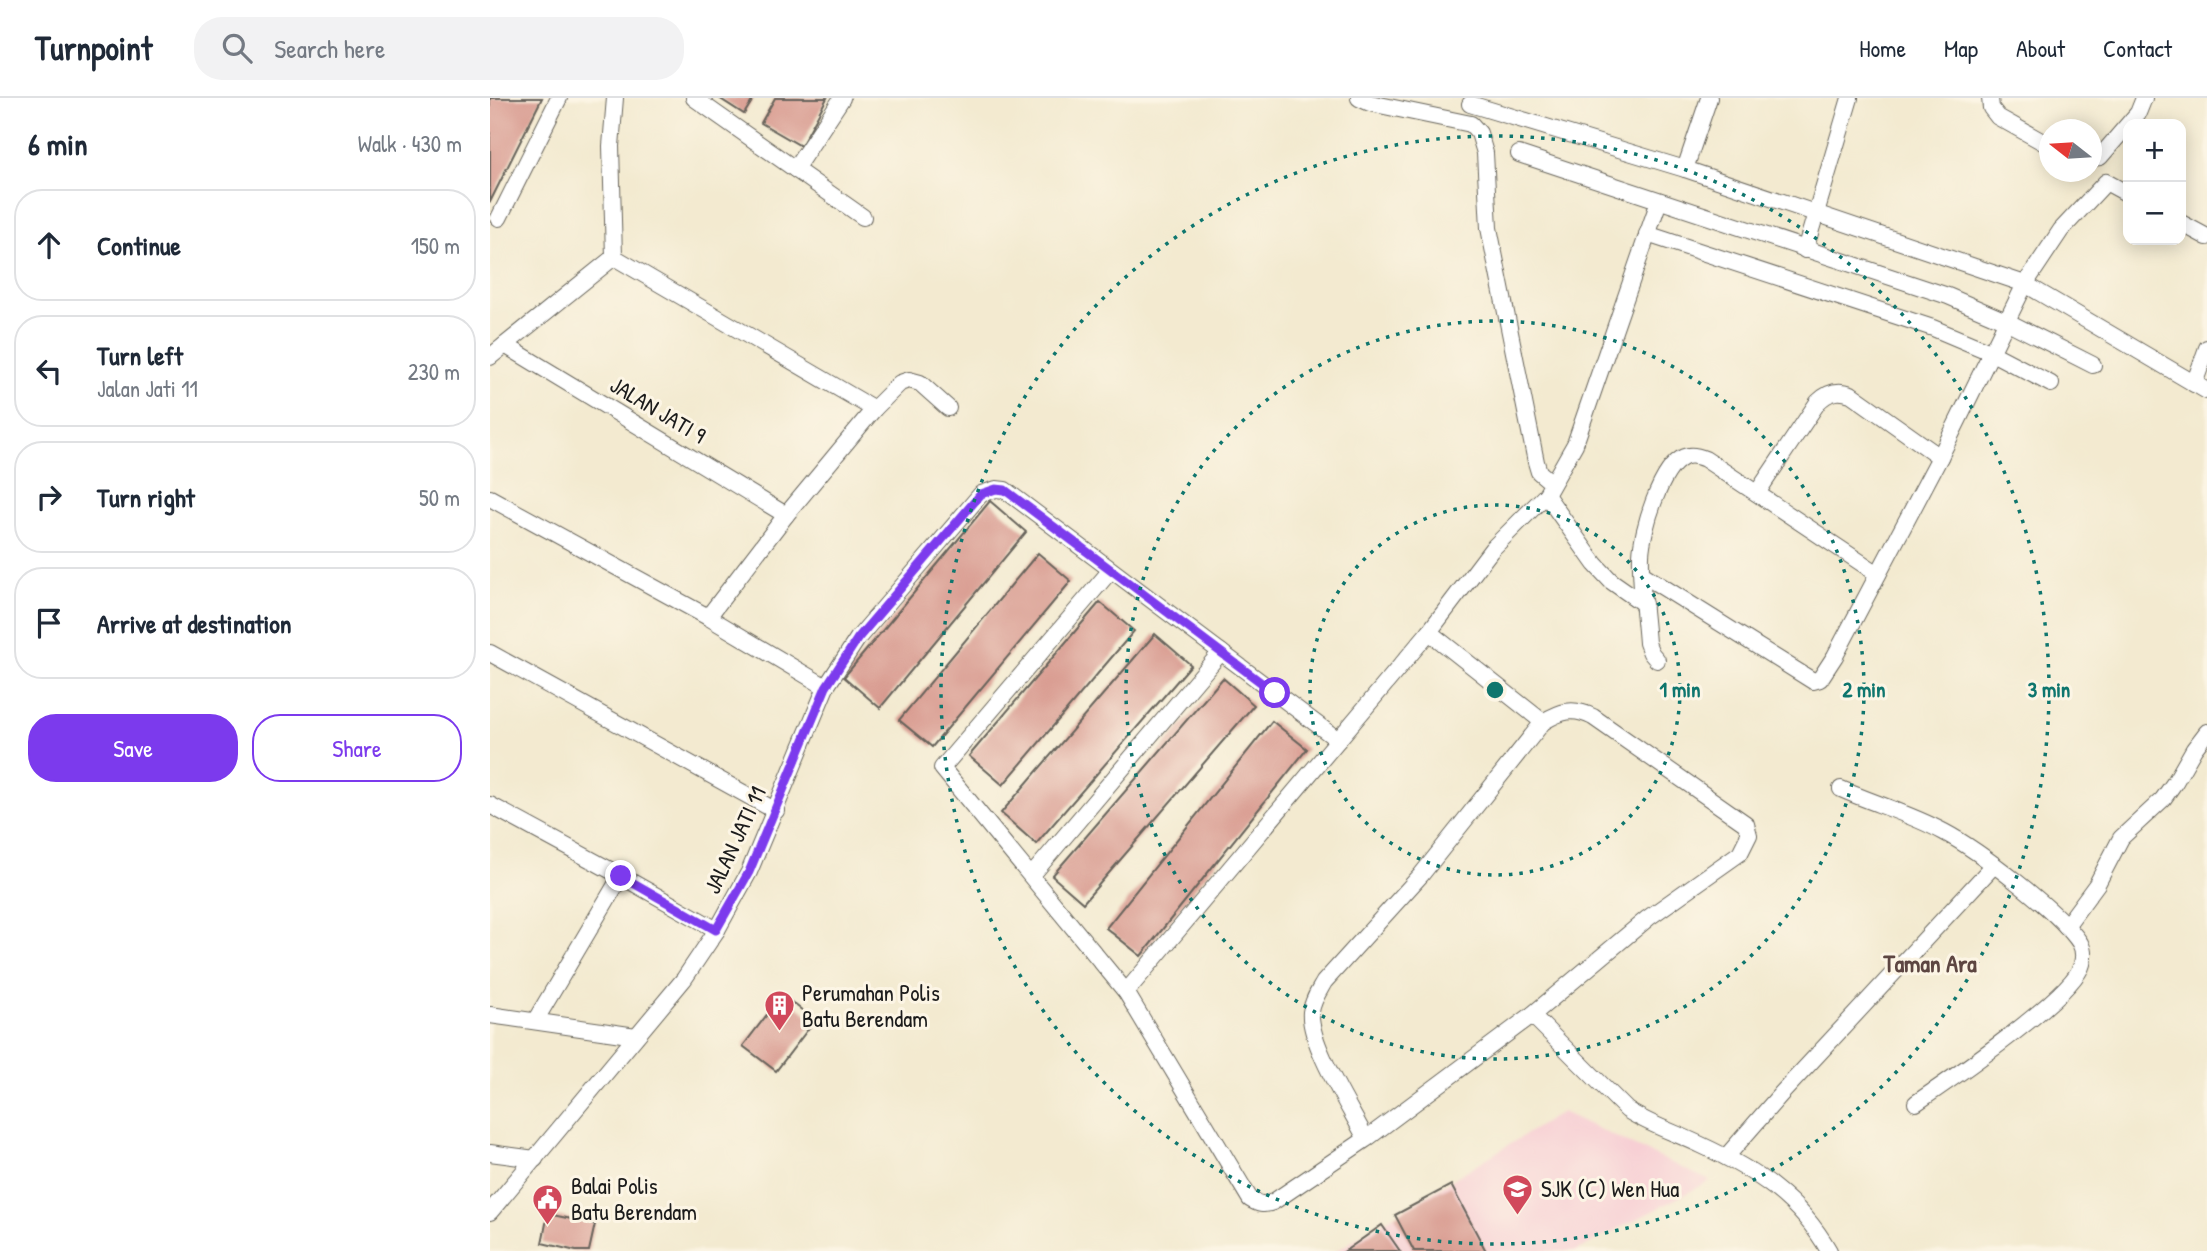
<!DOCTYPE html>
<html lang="en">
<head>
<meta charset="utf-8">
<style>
  :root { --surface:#fff; --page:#f2f2f3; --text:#1f2937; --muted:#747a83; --line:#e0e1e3; --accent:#7c3aed }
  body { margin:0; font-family:"Patrick Hand",sans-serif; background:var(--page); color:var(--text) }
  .controls { position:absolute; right:21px; top:21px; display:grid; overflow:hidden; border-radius:14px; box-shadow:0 4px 18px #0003 }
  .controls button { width:63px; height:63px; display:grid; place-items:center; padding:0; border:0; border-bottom:2px solid var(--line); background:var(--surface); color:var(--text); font:35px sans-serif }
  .compass { position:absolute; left:1549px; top:21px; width:63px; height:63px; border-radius:50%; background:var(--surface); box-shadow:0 4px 18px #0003; rotate:287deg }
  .stop { position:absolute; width:21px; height:21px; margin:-16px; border:5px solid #7c3aed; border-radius:50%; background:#fff }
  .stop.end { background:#7c3aed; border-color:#fff; box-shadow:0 2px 7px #0008 }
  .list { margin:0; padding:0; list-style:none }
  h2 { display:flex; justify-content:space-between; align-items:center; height:91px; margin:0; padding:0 28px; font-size:30px }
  h2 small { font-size:23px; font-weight:400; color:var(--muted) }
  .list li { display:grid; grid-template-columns:46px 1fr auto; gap:21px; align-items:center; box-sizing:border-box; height:112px; margin:0 14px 14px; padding:0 14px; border:2px solid var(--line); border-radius:28px }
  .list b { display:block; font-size:26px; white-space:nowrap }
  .list p { margin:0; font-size:23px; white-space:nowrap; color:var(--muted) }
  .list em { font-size:23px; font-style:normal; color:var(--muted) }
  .actions { display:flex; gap:14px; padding:21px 28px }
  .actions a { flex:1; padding:16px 0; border:2px solid var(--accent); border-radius:28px; text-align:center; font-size:24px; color:var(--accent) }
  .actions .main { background:var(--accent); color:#fff }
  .icon { flex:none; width:38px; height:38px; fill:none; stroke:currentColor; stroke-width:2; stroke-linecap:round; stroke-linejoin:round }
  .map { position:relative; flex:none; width:1717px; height:1153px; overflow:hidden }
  header { display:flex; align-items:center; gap:42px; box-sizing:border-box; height:98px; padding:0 35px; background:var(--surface); border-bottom:2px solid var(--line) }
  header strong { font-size:33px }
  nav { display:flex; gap:38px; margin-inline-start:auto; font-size:24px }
  .search { width:490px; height:63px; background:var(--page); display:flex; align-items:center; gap:18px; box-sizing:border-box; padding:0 24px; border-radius:28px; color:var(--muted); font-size:26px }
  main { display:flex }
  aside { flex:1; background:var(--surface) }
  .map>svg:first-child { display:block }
</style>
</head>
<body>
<header>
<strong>Turnpoint</strong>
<div class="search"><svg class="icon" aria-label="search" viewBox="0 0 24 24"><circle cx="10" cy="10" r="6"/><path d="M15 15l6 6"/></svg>Search here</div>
<nav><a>Home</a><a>Map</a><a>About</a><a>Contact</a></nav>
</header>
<main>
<aside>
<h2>6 min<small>Walk · 430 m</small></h2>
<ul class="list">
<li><svg class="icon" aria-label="ahead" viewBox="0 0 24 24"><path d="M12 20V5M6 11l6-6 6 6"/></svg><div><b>Continue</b></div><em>150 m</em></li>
<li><svg class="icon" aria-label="left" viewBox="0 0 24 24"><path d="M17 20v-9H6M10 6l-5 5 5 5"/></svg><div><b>Turn left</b><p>Jalan Jati 11</p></div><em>230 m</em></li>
<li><svg class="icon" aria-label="right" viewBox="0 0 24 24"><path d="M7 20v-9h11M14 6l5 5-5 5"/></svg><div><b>Turn right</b></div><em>50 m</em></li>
<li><svg class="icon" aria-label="arrive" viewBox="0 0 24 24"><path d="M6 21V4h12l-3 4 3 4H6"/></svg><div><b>Arrive at destination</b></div></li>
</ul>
<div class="actions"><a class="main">Save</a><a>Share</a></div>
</aside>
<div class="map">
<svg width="1717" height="1153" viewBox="0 0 1717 1153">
  <rect width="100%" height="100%" fill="#fcf5e5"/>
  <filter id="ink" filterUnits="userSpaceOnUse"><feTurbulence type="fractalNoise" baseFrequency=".0143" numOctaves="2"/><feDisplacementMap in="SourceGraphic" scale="14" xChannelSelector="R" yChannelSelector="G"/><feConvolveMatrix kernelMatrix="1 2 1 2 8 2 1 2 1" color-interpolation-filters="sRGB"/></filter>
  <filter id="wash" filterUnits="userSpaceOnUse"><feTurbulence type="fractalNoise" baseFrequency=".00686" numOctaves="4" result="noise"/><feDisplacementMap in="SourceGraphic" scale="28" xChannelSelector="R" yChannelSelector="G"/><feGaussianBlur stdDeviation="1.57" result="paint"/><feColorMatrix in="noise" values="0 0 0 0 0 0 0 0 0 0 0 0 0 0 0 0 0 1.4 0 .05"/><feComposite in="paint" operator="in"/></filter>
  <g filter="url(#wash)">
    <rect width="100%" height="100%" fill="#f3ead0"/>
    <path fill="#f7cfd4" d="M 1072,1014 L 1220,1083 L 1086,1153 L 846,1153 Z"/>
    <g id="blocks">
      <g fill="#d59388">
        <path d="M 0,0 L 52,0 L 0,104 Z"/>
        <path d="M 229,0 L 264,0 L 254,16 Z"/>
        <path d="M 285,0 L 337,0 L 311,48 L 271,25 Z"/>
        <path d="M 500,403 L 536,434 L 390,610 L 354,579 Z"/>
        <path d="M 548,455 L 581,483 L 442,649 L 409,622 Z"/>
        <path d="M 610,504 L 644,533 L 513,687 L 479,658 Z"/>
        <path d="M 665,536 L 701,567 L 546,746 L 511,715 Z"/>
        <path d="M 733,580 L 764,607 L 593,805 L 562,778 Z"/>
        <path d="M 782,623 L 817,651 L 651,858 L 616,830 Z"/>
        <path d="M 292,897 L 325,922 L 286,973 L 253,948 Z"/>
        <path d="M 961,1087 L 996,1153 L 924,1153 L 905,1117 Z"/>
        <path d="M 58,1116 L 105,1126 L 99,1153 L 86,1153 L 52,1145 Z"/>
        <path d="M 892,1127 L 910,1153 L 855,1153 Z"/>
      </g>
    </g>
  </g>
  <g filter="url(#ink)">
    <use href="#blocks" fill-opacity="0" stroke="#67645b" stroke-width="2"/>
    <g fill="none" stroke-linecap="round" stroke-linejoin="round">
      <defs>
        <g id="street">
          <path d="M 204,0 L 373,119"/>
          <path d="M 869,0 L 880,5 L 981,26 L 989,35 L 995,55 L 999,130 L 1046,364 L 1049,374 L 1062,385"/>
          <path d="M 1500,0 L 1501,10 L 1508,19 L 1560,48"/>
          <path d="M 980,6 L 1195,71 L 1535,186 L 1717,293"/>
          <path d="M 1029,56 L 1458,198 L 1516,223 L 1603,267"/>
          <path d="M 1602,60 L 1610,59 L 1648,15 L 1654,0"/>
          <path d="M 305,71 L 352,0"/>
          <path d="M 1195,71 L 1219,0"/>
          <path d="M 9,120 L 69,0"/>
          <path d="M 1691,125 L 1717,139"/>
          <path d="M 1157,136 L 1443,230 L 1500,254 L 1561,286"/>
          <path d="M 1315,152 L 1360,0"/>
          <path d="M 124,159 L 121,48 L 125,0"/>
          <path d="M 15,247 L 296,417"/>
          <path d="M 0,259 L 124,159 L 384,311"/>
          <path d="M 1704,286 L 1717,250"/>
          <path d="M 1267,395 L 1328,304 C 1338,294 1348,291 1361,296 L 1450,359"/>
          <path d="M 1056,397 L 1105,466 L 1121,483 L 1154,506"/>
          <path d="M 0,400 L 218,519 L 336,589"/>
          <path d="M 621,472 L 452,670 L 636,894 L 760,1101 C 768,1106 774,1108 783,1104 L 876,1041 L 1042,917 L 1158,820 L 1250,755 L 1259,737 L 1256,726 L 1103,619 C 1083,609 1071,613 1053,624 L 931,777 L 834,884 C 829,893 822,903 821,914 C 818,945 861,1011 876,1041"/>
          <path d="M 1152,476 L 1323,583 L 1330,581 L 1345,558 L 1450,359 L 1535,186 L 1571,132 L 1616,84 L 1638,96"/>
          <path d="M 218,519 L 296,417 L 384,311 L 410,285 L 419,282 L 430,285 L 458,310"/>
          <path d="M 939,534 L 1053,624"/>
          <path d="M 0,555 L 286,713"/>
          <path d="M 1167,562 L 1161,555 L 1157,545 C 1155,516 1150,486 1151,457 C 1152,433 1170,370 1194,359 C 1201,356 1208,358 1215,361 L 1388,476"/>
          <path d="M 1351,691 C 1385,706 1421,716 1454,734 C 1488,752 1570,814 1590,845 C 1594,852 1594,858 1592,866 C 1585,897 1457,984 1426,1005"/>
          <path d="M 0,707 L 131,778 L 227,832"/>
          <path d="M 542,777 L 731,554"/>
          <path d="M 1576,828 L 1607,786 L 1631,740 L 1673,701 L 1685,684 L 1704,651 L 1717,634"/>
          <path d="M 636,894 L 939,534 L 1002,451 L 1056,397 L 1085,346 L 1169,103"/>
          <path d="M 0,917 L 146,938"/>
          <path d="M 1042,917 L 1137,1012 C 1160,1027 1186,1035 1211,1047 C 1265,1072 1309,1100 1339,1153"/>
          <path d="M 45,923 L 131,778"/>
          <path d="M 0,1055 L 45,1061"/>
          <path d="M 1236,1059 L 1291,996 L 1504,767"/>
          <path d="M 0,1114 L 194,881 L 227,832 L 259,774 L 336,589 L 368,540 L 491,396 L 506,391 L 515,392 L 848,642"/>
        </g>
      </defs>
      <use href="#street" stroke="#67645b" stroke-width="18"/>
      <use href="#street" stroke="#fff" stroke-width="16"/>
    </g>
  </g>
  <g fill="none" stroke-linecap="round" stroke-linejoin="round" filter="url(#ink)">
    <path stroke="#7c3aed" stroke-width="9" d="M 131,778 L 226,832 L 259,774 L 336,589 L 368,540 L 491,396 L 506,391 L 515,392 L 785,595"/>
  </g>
  <g fill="none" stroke="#0f766e" stroke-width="3.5" stroke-dasharray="3.5 7">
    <circle cx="1005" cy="592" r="185"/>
    <circle cx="1005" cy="592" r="369"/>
    <circle cx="1005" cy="592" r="554"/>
  </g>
  <defs>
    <symbol id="building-pin" viewBox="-11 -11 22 30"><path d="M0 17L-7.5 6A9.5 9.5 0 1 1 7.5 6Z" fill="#d1495b" stroke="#fcf5e5"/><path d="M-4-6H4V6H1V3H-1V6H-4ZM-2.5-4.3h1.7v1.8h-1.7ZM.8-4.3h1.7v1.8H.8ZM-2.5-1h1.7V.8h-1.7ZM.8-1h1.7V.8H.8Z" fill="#fff"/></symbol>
    <symbol id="school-pin" viewBox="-11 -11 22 30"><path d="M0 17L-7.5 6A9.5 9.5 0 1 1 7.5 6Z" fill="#d1495b" stroke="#fcf5e5"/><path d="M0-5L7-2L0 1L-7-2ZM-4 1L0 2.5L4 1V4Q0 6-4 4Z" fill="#fff"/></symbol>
    <symbol id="civic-pin" viewBox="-11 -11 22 30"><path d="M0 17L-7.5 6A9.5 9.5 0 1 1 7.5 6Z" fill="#d1495b" stroke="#fcf5e5"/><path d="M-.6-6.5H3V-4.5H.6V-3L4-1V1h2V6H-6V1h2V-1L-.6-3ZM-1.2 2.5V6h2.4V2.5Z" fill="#fff"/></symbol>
  </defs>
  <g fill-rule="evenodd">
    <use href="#building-pin" x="272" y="890" width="35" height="47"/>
    <use href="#school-pin" x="1010" y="1074" width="35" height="47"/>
    <use href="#civic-pin" x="40" y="1084" width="35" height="47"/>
  </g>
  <g text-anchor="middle" stroke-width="6" stroke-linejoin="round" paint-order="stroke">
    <g font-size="23" fill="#1c1c1c" stroke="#fcf5e5">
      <text transform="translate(168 312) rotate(31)" y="8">JALAN JATI 9</text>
      <text transform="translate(245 742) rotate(-65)" y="8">JALAN JATI 11</text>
    </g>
    <g font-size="23" fill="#1c1c1c" stroke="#fcf5e5" text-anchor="start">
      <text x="312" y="903">Perumahan Polis<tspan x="312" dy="26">Batu Berendam</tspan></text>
      <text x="81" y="1096">Balai Polis<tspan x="81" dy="26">Batu Berendam</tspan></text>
      <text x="1051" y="1099">SJK (C) Wen Hua</text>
    </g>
    <g font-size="24" font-weight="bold" fill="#5d4642" stroke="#fcf5e5">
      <text x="1440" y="874">Taman Ara</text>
    </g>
  </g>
  <circle cx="1005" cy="592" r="10" fill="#0f766e" stroke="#fcf5e5" stroke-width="3.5"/>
  <g font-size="21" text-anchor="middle" font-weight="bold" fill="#0f766e" stroke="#fcf5e5" stroke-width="6" stroke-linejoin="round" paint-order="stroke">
    <text x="1190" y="599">1 min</text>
    <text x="1374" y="599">2 min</text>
    <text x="1559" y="599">3 min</text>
  </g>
</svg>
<div class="controls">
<button>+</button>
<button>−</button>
</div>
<svg class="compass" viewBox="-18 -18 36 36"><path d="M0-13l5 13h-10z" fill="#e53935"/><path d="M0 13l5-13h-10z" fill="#747a83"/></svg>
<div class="stop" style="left:785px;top:595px"></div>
<div class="stop end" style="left:131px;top:778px"></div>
</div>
</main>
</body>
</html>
